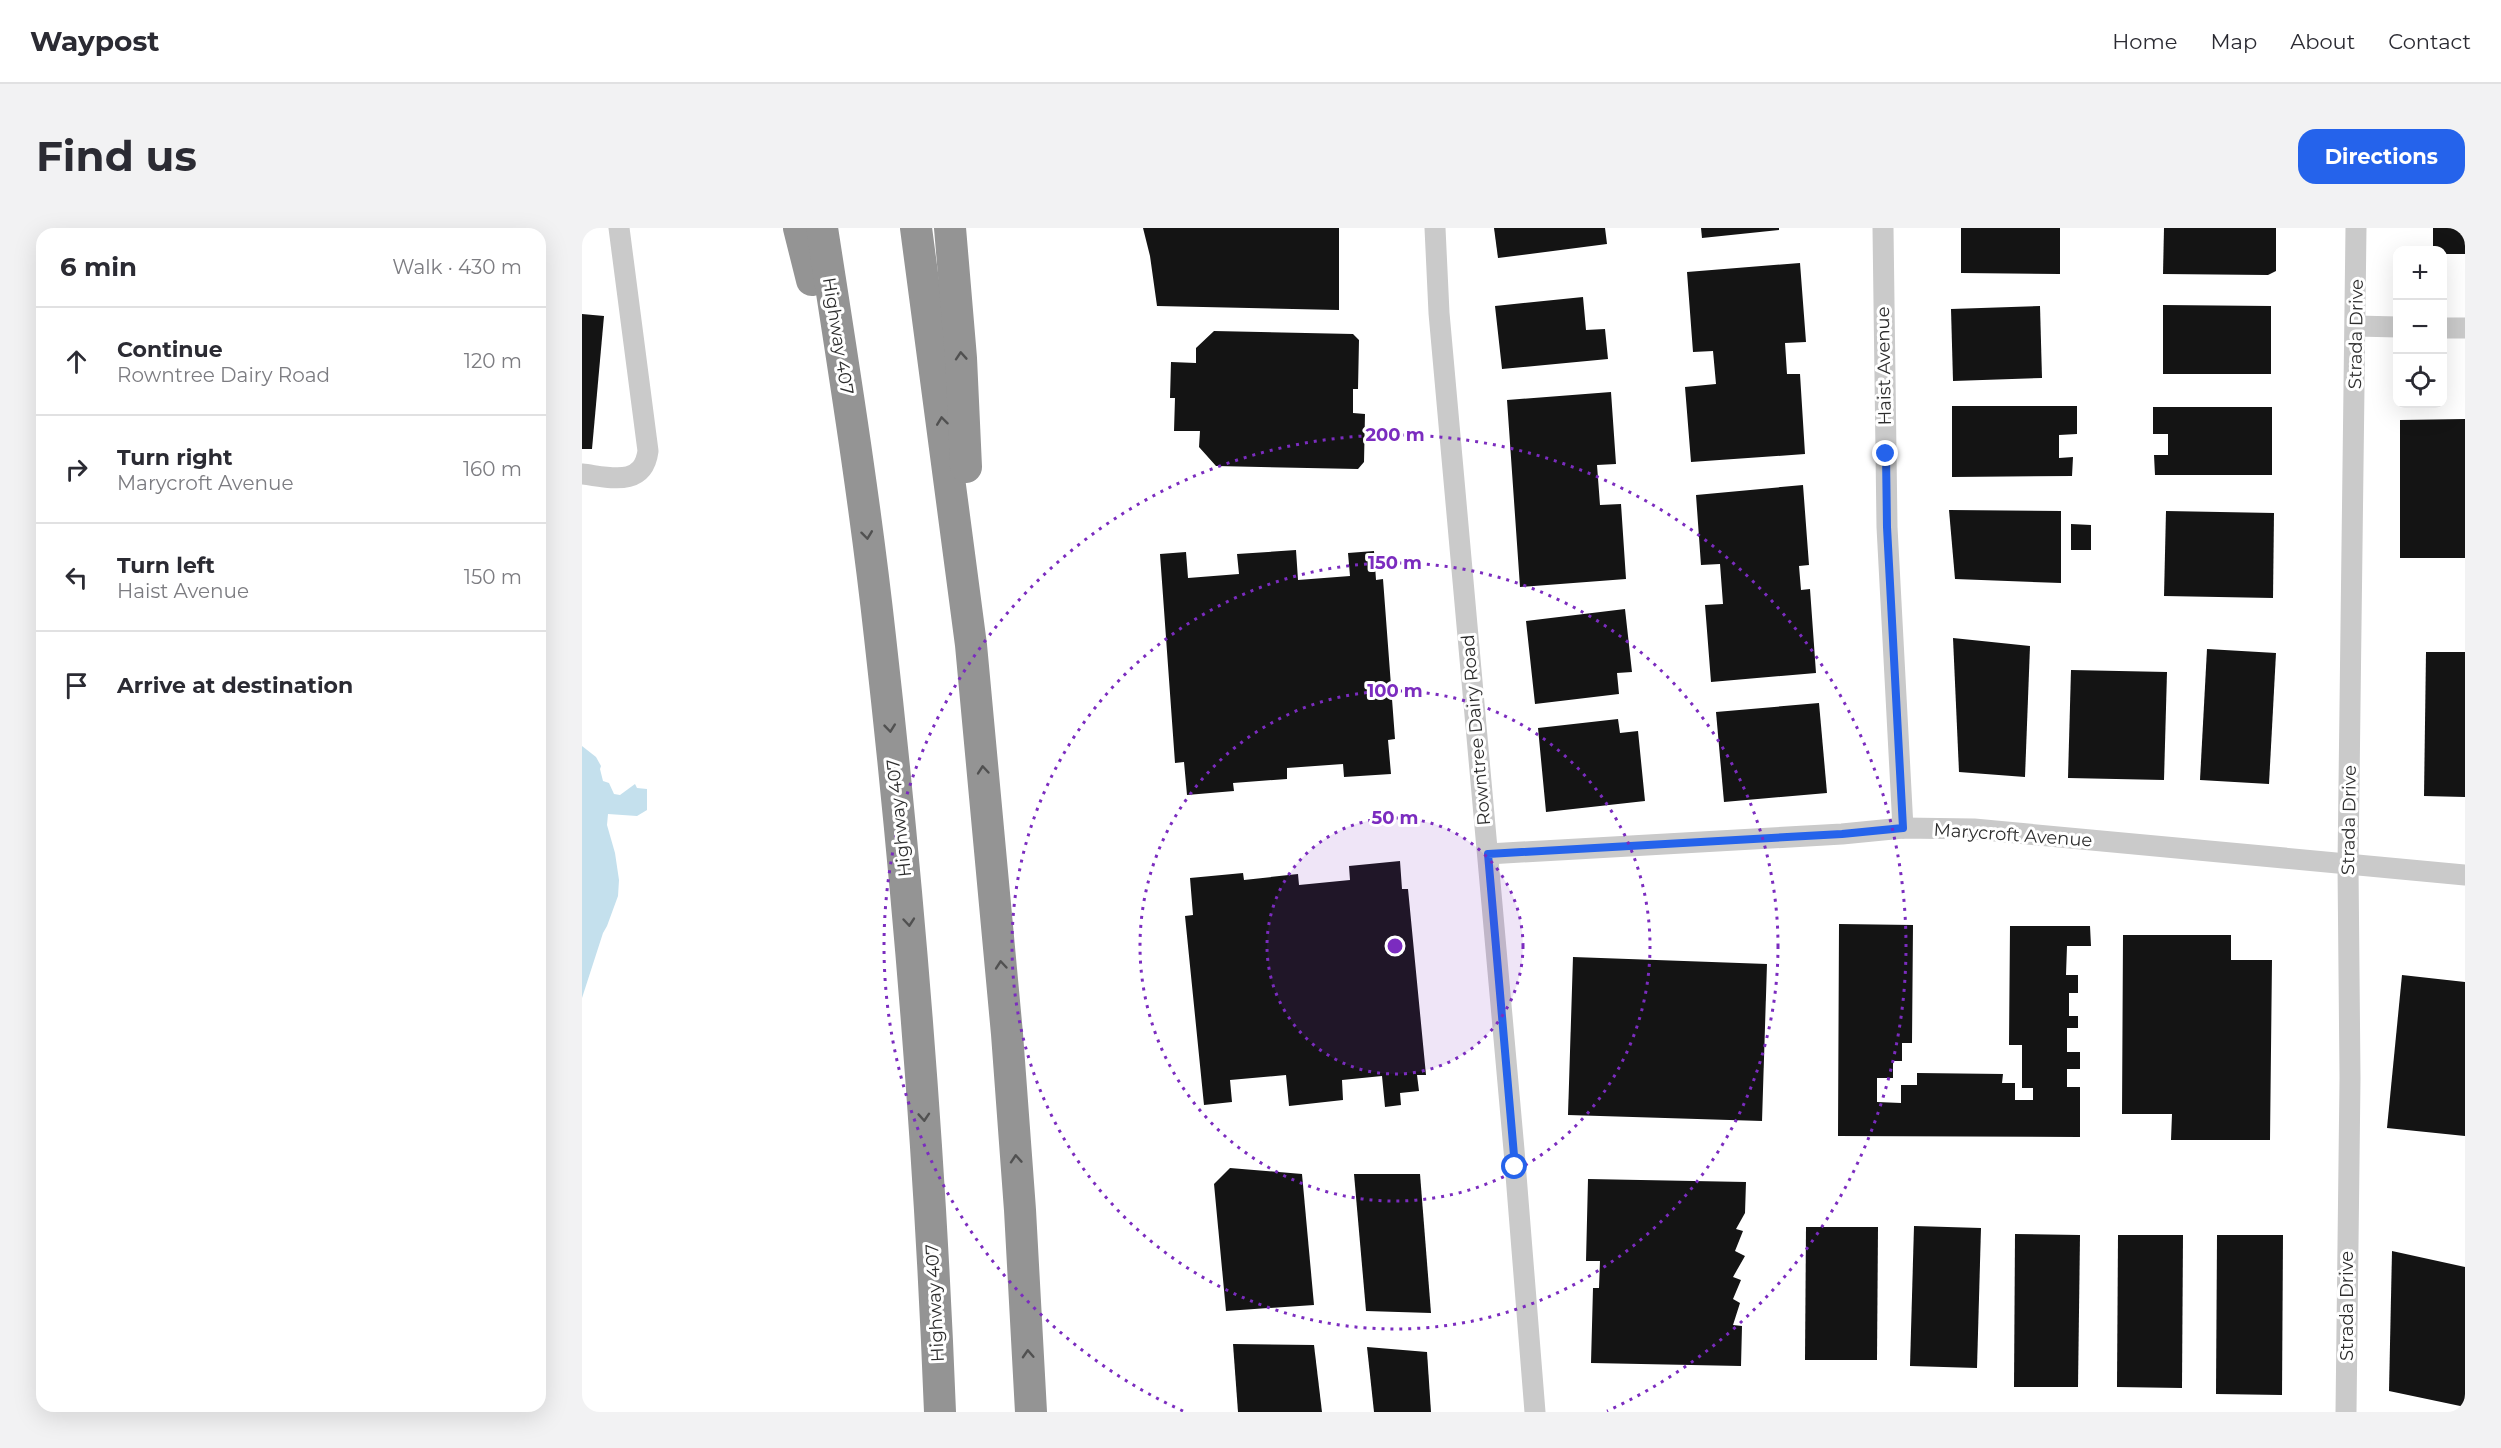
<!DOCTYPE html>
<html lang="en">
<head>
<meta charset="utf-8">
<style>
  :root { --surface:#fff; --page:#f2f2f3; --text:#2b2b33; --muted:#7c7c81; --line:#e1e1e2; --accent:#2563eb }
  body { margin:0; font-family:Montserrat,sans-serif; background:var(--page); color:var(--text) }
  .controls { position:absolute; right:18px; top:18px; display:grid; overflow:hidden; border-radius:12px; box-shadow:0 6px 24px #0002 }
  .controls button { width:54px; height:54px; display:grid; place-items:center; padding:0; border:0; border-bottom:2px solid var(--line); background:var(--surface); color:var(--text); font:30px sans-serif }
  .stop { position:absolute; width:18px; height:18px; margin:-14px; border:4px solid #2563eb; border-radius:50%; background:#fff }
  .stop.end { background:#2563eb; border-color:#fff; box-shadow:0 2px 6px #0008 }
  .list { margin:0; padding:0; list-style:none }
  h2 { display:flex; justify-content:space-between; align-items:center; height:78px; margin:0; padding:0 24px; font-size:26px }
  h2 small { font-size:20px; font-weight:400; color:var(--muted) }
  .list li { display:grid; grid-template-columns:39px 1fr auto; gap:18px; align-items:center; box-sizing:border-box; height:108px; padding:0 24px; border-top:2px solid var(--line) }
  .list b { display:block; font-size:22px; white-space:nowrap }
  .list p { margin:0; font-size:20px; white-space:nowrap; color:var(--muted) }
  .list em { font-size:20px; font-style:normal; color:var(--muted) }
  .icon { flex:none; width:33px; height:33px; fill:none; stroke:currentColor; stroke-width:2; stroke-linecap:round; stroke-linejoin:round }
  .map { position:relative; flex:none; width:1883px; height:1184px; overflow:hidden; border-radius:18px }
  header { display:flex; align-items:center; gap:36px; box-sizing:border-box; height:84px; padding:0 30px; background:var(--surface); border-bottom:2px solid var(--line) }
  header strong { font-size:28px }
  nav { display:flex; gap:33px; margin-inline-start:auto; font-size:21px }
  .intro { display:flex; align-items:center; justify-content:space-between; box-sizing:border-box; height:144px; padding:0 36px }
  h1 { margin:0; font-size:42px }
  .button { padding:15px 27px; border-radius:18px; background:var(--accent); color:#fff; font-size:21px; font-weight:700 }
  main { display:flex; gap:36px; padding:0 36px }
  aside { flex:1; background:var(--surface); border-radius:18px; box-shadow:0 6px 24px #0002 }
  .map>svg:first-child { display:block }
</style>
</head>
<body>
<header>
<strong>Waypost</strong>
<nav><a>Home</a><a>Map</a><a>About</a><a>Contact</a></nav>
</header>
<div class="intro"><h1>Find us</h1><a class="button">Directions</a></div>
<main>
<aside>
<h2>6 min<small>Walk · 430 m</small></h2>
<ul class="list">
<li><svg class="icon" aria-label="ahead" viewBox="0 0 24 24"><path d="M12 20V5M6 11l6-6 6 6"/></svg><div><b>Continue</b><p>Rowntree Dairy Road</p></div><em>120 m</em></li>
<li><svg class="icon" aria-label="right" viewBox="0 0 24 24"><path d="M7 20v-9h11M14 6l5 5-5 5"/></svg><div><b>Turn right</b><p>Marycroft Avenue</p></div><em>160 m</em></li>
<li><svg class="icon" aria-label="left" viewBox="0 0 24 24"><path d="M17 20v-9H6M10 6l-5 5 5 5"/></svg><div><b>Turn left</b><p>Haist Avenue</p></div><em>150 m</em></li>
<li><svg class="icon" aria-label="arrive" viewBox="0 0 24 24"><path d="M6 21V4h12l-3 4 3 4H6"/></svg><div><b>Arrive at destination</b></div></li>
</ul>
</aside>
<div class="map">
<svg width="1883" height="1184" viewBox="0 0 1883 1184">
  <rect width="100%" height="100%" fill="#fff"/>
  <path fill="#c4e0ed" d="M 0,518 L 14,529 L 19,538 L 18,541 L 21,553 L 27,555 L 32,566 L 38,567 L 53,556 L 55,560 L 65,561 L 65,582 L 55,588 L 26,586 L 25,597 L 33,625 L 37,652 L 36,668 L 25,698 L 21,705 L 0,770 Z"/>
  <g fill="#141414">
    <path d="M 561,0 L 757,0 L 757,82 L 575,78 L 568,28 Z"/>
    <path d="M 912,0 L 1023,0 L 1025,16 L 916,30 Z"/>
    <path d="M 1119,0 L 1197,0 L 1197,2 L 1120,10 Z"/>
    <path d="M 1379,0 L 1478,0 L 1478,46 L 1379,45 Z"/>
    <path d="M 1582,0 L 1694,0 L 1694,43 L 1686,47 L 1581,46 Z"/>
    <path d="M 1851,0 L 1883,0 L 1883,26 L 1860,26 L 1860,22 L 1851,22 Z"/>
    <path d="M 1218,35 L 1224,114 L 1203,115 L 1205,146 L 1218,146 L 1223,226 L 1109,234 L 1103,159 L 1134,156 L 1131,123 L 1111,124 L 1105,44 Z"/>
    <path d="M 1001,69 L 1004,102 L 1023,101 L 1026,131 L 920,141 L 913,78 Z"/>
    <path d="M 1581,77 L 1689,78 L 1689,146 L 1581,146 Z"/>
    <path d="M 1458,78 L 1460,150 L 1371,153 L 1369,81 Z"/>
    <path d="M 0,86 L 22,88 L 10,221 L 0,221 Z"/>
    <path d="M 632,103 L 771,106 L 777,112 L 776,161 L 771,161 L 771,185 L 783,186 L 782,234 L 776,241 L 634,238 L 617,219 L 618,203 L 592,203 L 593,170 L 588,170 L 589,134 L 614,135 L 614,120 Z"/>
    <path d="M 1029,164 L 1034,236 L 1015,237 L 1018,277 L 1039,276 L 1044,351 L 938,359 L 925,172 Z"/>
    <path d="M 1370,178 L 1495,178 L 1495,206 L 1477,207 L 1477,230 L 1491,229 L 1490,248 L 1370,249 Z"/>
    <path d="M 1571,179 L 1690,179 L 1690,247 L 1573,247 L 1572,227 L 1586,227 L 1586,206 L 1571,206 Z"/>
    <path d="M 1883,191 L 1883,330 L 1818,330 L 1818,192 Z"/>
    <path d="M 1221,257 L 1227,337 L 1217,338 L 1219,362 L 1228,361 L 1234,445 L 1129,454 L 1123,377 L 1141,376 L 1138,336 L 1119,337 L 1114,267 Z"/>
    <path d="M 1367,282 L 1479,283 L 1479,355 L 1373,351 Z"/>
    <path d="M 1584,283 L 1692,285 L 1691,370 L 1582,368 Z"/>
    <path d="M 1489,296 L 1509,297 L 1509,322 L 1489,322 Z"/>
    <path d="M 714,322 L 716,352 L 768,348 L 766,325 L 792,323 L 794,352 L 801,351 L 813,511 L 806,512 L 809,546 L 762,549 L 761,536 L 705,540 L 705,551 L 651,555 L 652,563 L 605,567 L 602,534 L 593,535 L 578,326 L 604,324 L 606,350 L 657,346 L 655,326 Z"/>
    <path d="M 1043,381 L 1050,444 L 1035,445 L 1037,466 L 953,476 L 944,393 Z"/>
    <path d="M 1371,410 L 1448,418 L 1443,549 L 1377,544 Z"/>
    <path d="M 1625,421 L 1694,425 L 1687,556 L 1618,552 Z"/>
    <path d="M 1844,424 L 1883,424 L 1883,569 L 1842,568 Z"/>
    <path d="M 1489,442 L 1585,444 L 1582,552 L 1486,550 Z"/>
    <path d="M 1237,475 L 1245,565 L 1142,574 L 1134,484 Z"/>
    <path d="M 1036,491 L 1038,505 L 1056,503 L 1063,573 L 964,584 L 956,500 Z"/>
    <path d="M 818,633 L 820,661 L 826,661 L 844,847 L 835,847 L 837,863 L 818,865 L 819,877 L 803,879 L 800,848 L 760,852 L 761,872 L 707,878 L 704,847 L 648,852 L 650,874 L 622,877 L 603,688 L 611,687 L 608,650 L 661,645 L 662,652 L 716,646 L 717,657 L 768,652 L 767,638 Z"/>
    <path d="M 1257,696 L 1331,697 L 1330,815 L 1320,815 L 1320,833 L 1311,833 L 1311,850 L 1295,850 L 1295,874 L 1319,875 L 1319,857 L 1335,857 L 1335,845 L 1421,846 L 1420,855 L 1433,855 L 1433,872 L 1451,872 L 1451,860 L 1440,860 L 1440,817 L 1427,817 L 1428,698 L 1508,698 L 1509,718 L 1485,718 L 1484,747 L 1496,747 L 1496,765 L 1487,765 L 1487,788 L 1496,788 L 1496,800 L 1485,800 L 1485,824 L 1498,824 L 1498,841 L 1485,841 L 1485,859 L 1498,859 L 1498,909 L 1256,908 Z"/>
    <path d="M 1541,707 L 1649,707 L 1649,732 L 1690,732 L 1688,912 L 1589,912 L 1590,886 L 1540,886 Z"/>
    <path d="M 991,729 L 1185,736 L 1180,893 L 986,887 Z"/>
    <path d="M 1820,747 L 1883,754 L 1883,908 L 1805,900 Z"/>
    <path d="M 648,940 L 720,946 L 732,1077 L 644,1083 L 632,956 Z"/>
    <path d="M 772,946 L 838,946 L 849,1085 L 784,1083 Z"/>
    <path d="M 1006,951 L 1164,954 L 1163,985 L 1154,1001 L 1161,1003 L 1153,1023 L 1163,1028 L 1151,1049 L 1159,1052 L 1151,1071 L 1158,1075 L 1151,1097 L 1160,1098 L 1159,1138 L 1009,1135 L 1011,1060 L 1017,1060 L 1018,1033 L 1004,1033 Z"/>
    <path d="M 1332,998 L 1399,1000 L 1395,1140 L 1328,1138 Z"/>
    <path d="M 1224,999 L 1296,999 L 1295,1132 L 1223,1132 Z"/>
    <path d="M 1433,1006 L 1498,1007 L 1496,1159 L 1432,1159 Z"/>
    <path d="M 1536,1007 L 1601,1007 L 1600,1160 L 1535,1159 Z"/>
    <path d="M 1635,1007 L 1701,1007 L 1700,1167 L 1634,1166 Z"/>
    <path d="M 1810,1023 L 1883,1039 L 1883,1179 L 1807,1163 Z"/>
    <path d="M 651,1116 L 732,1117 L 740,1184 L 656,1184 Z"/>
    <path d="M 785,1119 L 845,1124 L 849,1184 L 792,1184 Z"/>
  </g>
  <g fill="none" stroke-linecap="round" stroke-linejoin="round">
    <g stroke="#cacaca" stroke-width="21">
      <path d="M 853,0 L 857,85 L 932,922 L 953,1184"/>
      <path d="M 1301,0 L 1305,299 L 1321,600"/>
      <path d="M 1774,98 L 1816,99"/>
      <path d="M 1860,100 L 1883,100"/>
      <path d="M 0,246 C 27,249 61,260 66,223 L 37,0"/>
      <path d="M 906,626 L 1260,606 L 1321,600 L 1392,601 L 1883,647"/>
      <path d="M 1764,1184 L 1768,850 L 1766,637 L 1774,0"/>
    </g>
    <g stroke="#949494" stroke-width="32">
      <path d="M 217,0 L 230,52"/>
      <path d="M 240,0 C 261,136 283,272 298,409 C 327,666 348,925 358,1184"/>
      <path d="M 334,0 L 389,417 L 425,806 L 438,982 L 449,1184"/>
      <path d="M 368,0 L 379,130 L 384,239"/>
    </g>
  </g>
  <defs><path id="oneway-chevron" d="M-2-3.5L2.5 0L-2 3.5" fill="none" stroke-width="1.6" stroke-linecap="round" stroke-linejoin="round" transform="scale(1.5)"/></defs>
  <g stroke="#515151">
    <use href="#oneway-chevron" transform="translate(379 128) rotate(-94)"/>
    <use href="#oneway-chevron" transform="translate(360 193) rotate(-97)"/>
    <use href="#oneway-chevron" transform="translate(285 307) rotate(83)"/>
    <use href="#oneway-chevron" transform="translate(308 500) rotate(84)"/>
    <use href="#oneway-chevron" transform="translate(401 542) rotate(-95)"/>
    <use href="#oneway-chevron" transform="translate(327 694) rotate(85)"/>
    <use href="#oneway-chevron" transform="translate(419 737) rotate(-95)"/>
    <use href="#oneway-chevron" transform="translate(342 889) rotate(86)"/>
    <use href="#oneway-chevron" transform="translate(434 931) rotate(-94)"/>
    <use href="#oneway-chevron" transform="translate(446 1126) rotate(-93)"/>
  </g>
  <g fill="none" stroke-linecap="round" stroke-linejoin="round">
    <path stroke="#2563eb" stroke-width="8" d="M 933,939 L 906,626 L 1260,606 L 1321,600 L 1305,299 L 1304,226"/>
  </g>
  <circle cx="813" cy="718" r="128" fill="#7b2cbf" fill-opacity=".12"/>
  <g fill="none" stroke="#7b2cbf" stroke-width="3" stroke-dasharray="3 6">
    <circle cx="813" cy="718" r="128"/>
    <circle cx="813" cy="718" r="255"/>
    <circle cx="813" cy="718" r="383"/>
    <path d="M601 1183A511 511 0 1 1 1025 1183"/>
  </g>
  <g text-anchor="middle" stroke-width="6" stroke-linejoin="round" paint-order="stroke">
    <g font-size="18" fill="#2d2d2d" stroke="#fff">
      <text transform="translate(1774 106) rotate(-89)" y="6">Strada Drive</text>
      <text transform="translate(256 108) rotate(81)" y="6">Highway 407</text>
      <text transform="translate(1302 138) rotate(-91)" y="6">Haist Avenue</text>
      <text transform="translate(894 502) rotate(-95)" y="6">Rowntree Dairy Road</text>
      <text transform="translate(317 590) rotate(-96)" y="6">Highway 407</text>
      <text transform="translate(1767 592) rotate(-89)" y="6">Strada Drive</text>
      <text transform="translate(1431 607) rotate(4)" y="6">Marycroft Avenue</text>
      <text transform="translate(353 1075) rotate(-93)" y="6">Highway 407</text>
      <text transform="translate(1765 1078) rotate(-90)" y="6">Strada Drive</text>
    </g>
  </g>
  <circle cx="813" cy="718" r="9" fill="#7b2cbf" stroke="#fff" stroke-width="3"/>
  <g font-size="18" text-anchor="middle" font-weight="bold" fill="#7b2cbf" stroke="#fff" stroke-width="6" stroke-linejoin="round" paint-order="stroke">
    <text x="813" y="213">200 m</text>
    <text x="813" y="341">150 m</text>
    <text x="813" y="469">100 m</text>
    <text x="813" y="596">50 m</text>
  </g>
</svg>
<div class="controls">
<button>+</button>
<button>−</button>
<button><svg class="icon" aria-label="locate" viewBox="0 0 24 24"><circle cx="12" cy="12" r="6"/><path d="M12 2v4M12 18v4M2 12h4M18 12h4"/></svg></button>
</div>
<div class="stop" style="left:933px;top:939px"></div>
<div class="stop end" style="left:1304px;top:226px"></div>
</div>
</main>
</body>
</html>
